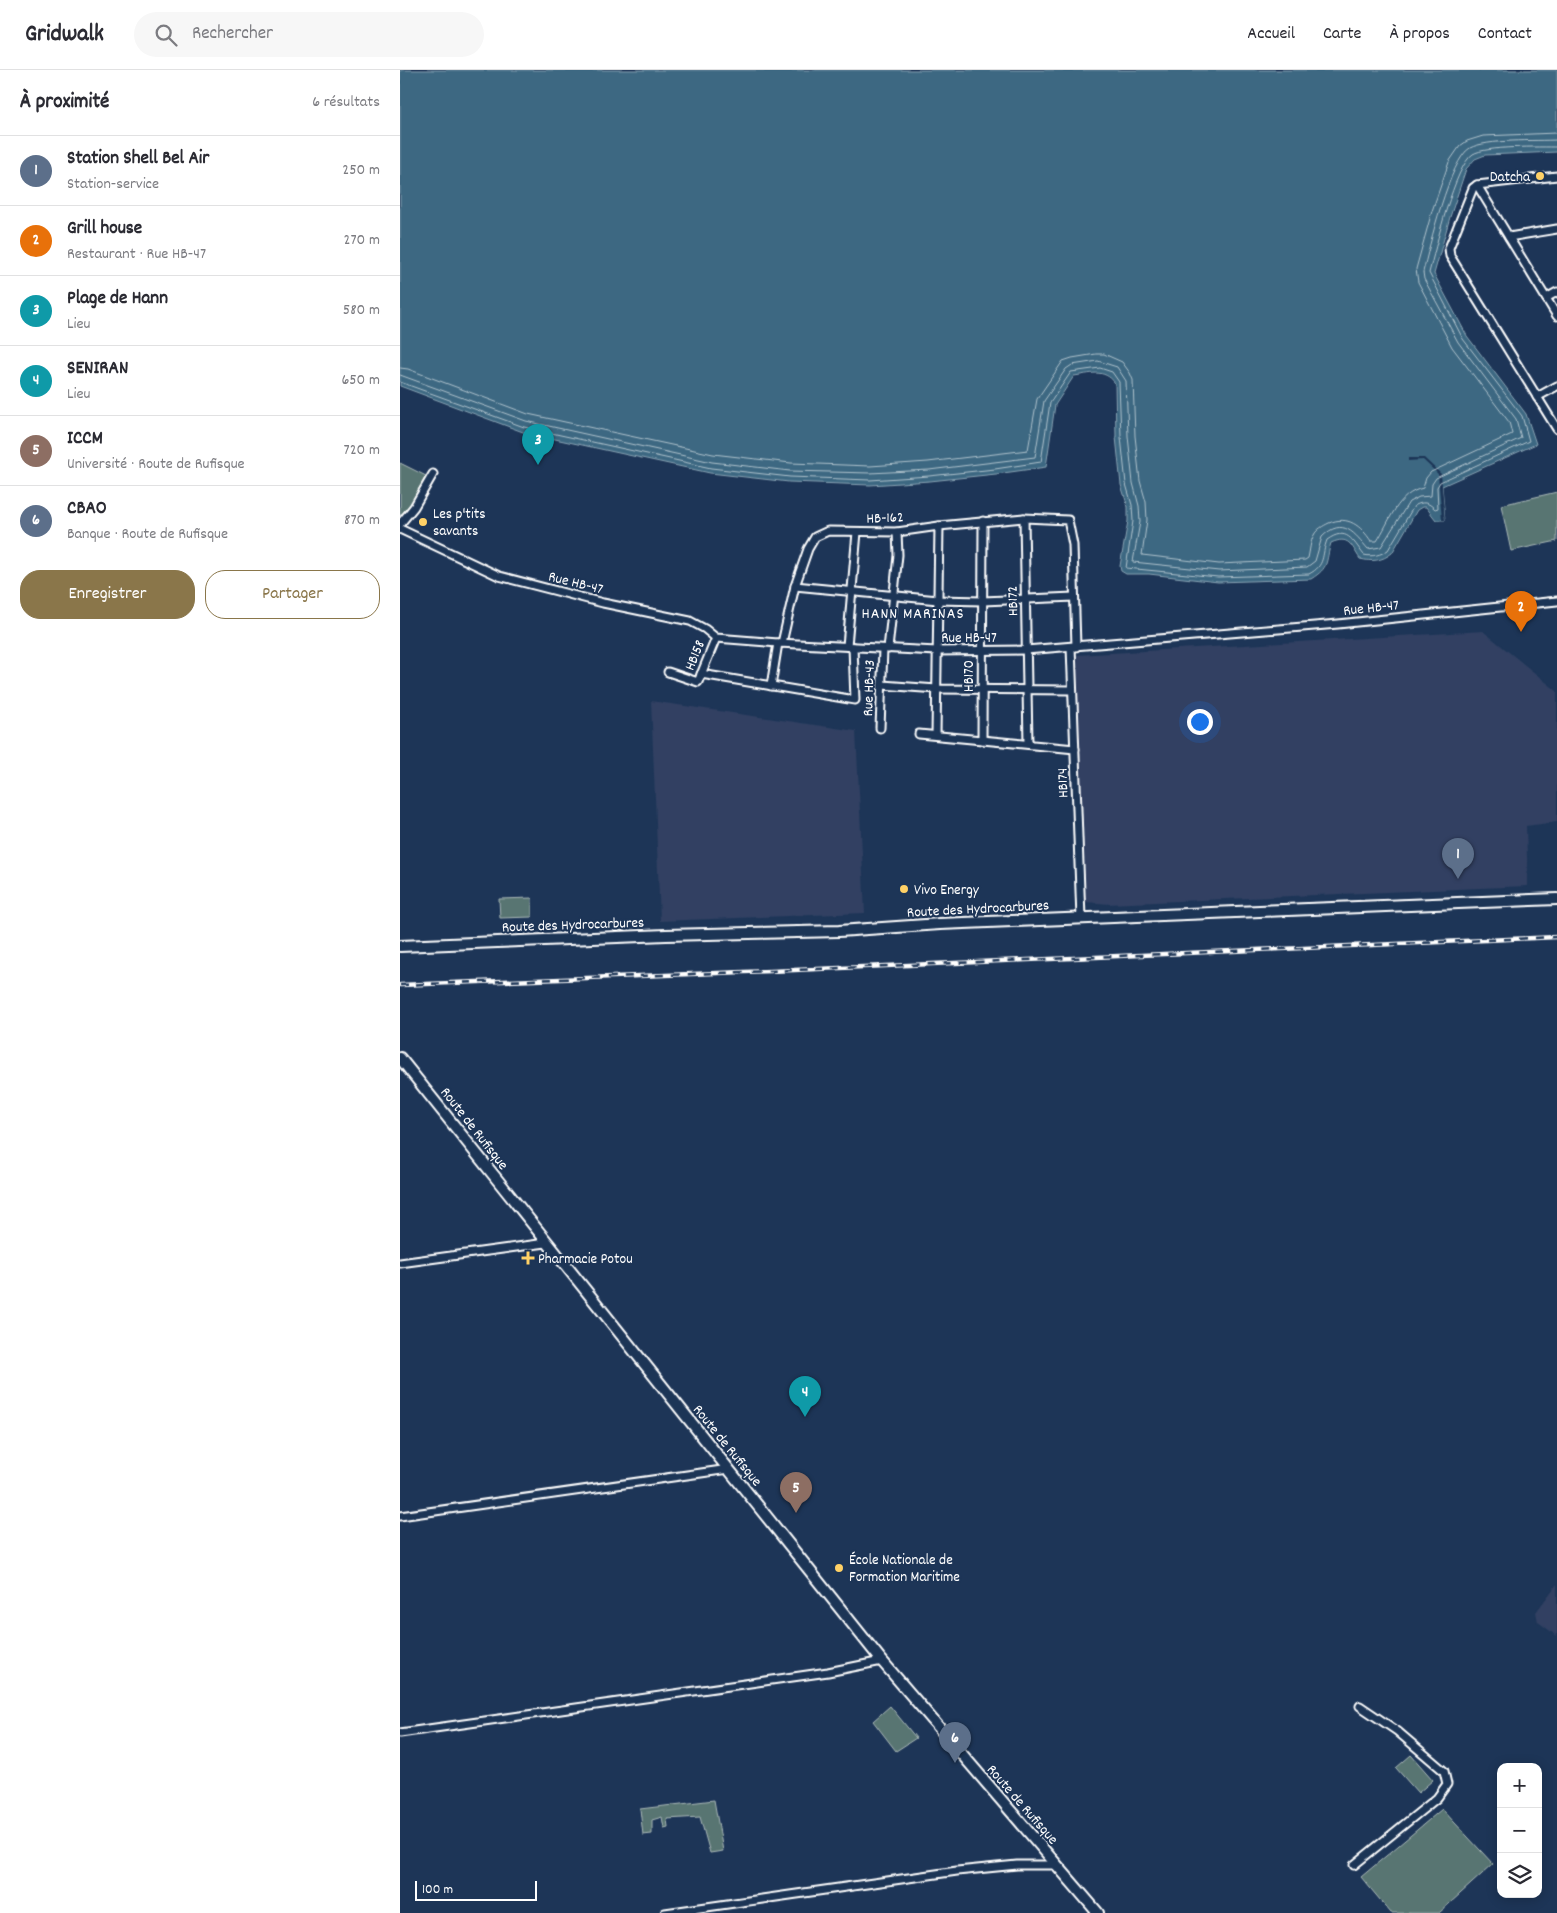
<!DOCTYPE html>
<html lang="fr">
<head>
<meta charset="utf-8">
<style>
  :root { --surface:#fff; --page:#f7f7f7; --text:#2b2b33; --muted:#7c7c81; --line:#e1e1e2; --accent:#8a764a }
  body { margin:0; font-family:Dekko,sans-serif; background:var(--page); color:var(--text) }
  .controls { position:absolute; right:15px; bottom:15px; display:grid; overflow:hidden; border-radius:10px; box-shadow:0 2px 12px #0003 }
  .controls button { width:45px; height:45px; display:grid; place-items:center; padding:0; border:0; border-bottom:1px solid var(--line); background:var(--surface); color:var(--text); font:25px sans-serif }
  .scale { position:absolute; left:15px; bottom:12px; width:122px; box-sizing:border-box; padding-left:5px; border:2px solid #fff; border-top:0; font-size:14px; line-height:18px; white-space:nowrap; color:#fff; -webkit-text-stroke:4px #1d3557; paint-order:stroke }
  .you { position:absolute; left:799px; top:651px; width:18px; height:18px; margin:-12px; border:4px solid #fff; border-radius:50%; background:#1a73e8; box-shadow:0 0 0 8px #1a73e833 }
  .badge { display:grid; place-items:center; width:32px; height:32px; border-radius:50%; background:var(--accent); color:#fff; font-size:16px; font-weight:700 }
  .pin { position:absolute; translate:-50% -41px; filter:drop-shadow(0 1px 2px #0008) }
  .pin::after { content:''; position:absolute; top:26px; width:18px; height:15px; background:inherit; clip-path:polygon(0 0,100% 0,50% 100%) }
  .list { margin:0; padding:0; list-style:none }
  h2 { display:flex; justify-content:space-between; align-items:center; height:65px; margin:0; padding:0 20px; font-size:21px }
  h2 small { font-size:16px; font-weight:400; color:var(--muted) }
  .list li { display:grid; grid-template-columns:32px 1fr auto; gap:15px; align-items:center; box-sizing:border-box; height:70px; padding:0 20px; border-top:1px solid var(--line) }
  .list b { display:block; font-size:19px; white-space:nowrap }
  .list p { margin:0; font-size:16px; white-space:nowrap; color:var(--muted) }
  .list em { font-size:16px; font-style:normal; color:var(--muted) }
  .actions { display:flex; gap:10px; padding:15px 20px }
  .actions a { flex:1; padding:11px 0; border:1px solid var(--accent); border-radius:20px; text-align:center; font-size:18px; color:var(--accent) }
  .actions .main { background:var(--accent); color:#fff }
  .icon { flex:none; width:28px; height:28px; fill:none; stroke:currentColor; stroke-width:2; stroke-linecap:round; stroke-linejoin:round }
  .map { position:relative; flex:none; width:1157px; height:1843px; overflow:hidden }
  header { display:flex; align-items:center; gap:30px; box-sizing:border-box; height:70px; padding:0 25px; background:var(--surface); border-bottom:1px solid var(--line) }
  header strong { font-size:24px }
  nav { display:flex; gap:28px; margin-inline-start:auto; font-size:18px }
  .search { width:350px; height:45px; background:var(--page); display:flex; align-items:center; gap:12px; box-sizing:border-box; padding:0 18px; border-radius:28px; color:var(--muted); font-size:19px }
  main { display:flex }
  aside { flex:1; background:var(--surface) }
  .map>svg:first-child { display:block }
</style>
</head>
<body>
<header>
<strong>Gridwalk</strong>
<div class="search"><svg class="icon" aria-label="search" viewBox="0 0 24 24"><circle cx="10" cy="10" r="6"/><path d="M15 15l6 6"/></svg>Rechercher</div>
<nav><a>Accueil</a><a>Carte</a><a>À propos</a><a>Contact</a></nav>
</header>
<main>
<aside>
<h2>À proximité<small>6 résultats</small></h2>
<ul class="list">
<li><span class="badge" style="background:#5c6f8a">1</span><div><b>Station Shell Bel Air</b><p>Station-service</p></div><em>250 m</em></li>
<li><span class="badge" style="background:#e8710a">2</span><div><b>Grill house</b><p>Restaurant · Rue HB-47</p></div><em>270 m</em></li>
<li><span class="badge" style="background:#0f9aa8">3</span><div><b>Plage de Hann</b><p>Lieu</p></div><em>580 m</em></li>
<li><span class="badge" style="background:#0f9aa8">4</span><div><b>SENIRAN</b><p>Lieu</p></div><em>650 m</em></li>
<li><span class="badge" style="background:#8d6e63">5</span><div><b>ICCM</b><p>Université · Route de Rufisque</p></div><em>720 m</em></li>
<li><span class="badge" style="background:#5c6f8a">6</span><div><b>CBAO</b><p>Banque · Route de Rufisque</p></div><em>870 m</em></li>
</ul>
<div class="actions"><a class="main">Enregistrer</a><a>Partager</a></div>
</aside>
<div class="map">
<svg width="1157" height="1843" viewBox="0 0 1157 1843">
  <rect width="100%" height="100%" fill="#1d3557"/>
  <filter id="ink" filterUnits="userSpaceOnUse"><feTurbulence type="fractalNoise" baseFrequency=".02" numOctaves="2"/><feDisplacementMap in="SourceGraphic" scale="10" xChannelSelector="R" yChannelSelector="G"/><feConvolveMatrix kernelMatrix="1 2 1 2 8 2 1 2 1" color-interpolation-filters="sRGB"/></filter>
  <g filter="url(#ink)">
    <g fill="#304062">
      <path d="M 1083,561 L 1157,621 L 1157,752 L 1126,756 L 1128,816 L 709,834 L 686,832 L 677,585 Z"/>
      <path d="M 251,631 L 456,661 L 465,843 L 260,851 Z"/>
      <path d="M 1157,1514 L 1157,1566 L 1138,1552 L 1136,1542 Z"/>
    </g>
    <g fill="#587472" stroke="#acbab8">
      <path d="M 0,393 L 26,406 L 8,439 L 0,445 Z"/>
      <path d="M 1157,422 L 1157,471 L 1111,481 L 1101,435 Z"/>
      <path d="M 132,828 L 132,847 L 100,848 L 99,829 Z"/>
      <path d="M 490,1636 L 516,1668 L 496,1681 L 473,1651 Z"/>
      <path d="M 1011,1685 L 1033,1710 L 1018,1723 L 996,1698 Z"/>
      <path d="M 314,1730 L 323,1781 L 310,1783 L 300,1747 L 267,1749 L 268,1757 L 264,1758 L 262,1747 L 252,1750 L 252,1764 L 243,1765 L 240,1739 Z"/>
      <path d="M 1042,1739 L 1093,1794 L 1039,1843 L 991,1843 L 961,1807 Z"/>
    </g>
    <path fill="#3c6882" stroke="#8aa4b4" d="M 0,0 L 1157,0 L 1157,82 L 1085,85 L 1075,89 L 1066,99 L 1050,147 L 1034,204 L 1067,266 L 1126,344 L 1136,374 L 1042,416 L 1045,450 L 1036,450 L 1026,437 L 1022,437 L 1017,440 L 992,483 C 982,491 972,492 960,489 C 951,475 949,465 931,473 C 925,493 930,497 911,509 L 818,512 L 749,504 L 726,504 L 721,501 L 720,496 L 728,451 L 728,437 L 721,415 L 716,367 L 715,313 C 704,298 690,304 674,306 L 655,335 L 646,397 L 596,404 L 530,411 L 470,415 L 389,412 L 310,403 L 123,362 L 0,316 Z"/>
    <path fill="#1d3557" d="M 1008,388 L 1024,388 L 1041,404 L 1045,450 L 1042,450 L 1038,404 L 1023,390 L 1008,391 Z"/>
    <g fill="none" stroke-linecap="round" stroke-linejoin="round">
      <g stroke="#b1c3cd" stroke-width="1">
        <path d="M 0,298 L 8,299 L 128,344 L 313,384 L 391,393 L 470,396 L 528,392 L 628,380 L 637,329 L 663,291 L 672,288 L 696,284 L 704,284 L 722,292 L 730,303 L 733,310 L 735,366 L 740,411 L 746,432 L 747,450 L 742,485 L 819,494 L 905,490 L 908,488 C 910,480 910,472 914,465 C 917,459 923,456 929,453 C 948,445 961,456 971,471 L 977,471 C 990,451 997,424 1023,418 L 1026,408 L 1031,402 L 1112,364 L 1109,352 L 1052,277 L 1018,212 L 1016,199 L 1032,141 L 1049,92 L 1060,76 L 1067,71 L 1083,66 L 1157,63"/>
        <path d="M 0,305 L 126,351 L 312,392 L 390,401 L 470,403 L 529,400 L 635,387 L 644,331 L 666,299 L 672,295 L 698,291 L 717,297 L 726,311 L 728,366 L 733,413 L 739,436 L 740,452 L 733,492 L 819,501 L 907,497 L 915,491 L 922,467 C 943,446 955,464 968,479 L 981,477 L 1009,432 L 1019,427 L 1031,426 L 1032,414 L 1036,408 L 1121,368 L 1116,349 L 1058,272 L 1024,209 L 1023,202 C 1029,178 1050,89 1070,78 C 1087,69 1136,71 1157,70"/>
        <path d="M 0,312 L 124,357 L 311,398 L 390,407 L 470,410 L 529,406 L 595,399 L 641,392 L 650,333 L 671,302 L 700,298 L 712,302 L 719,312 L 721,367 L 726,414 L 732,435 L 733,451 L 726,498 L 818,507 L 909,504 C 926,495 921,486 927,470 C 947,456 952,470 964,485 C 972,487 981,485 988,480 L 1014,436 C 1023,431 1028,432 1035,439 L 1038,438 L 1037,417 L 1040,412 L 1129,371 L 1122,346 L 1063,269 L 1029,203 C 1035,180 1055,95 1073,84 C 1086,76 1140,77 1157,77"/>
      </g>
      <defs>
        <g id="street">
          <path d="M 1157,106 L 1077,115 L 1073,118 L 1049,178 L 1050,186 L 1157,359"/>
          <path d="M 1077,115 L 1157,246"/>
          <path d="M 1109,167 L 1157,159"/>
          <path d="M 1146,228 L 1157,222"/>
          <path d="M 1137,327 L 1157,316"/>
          <path d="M 624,448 L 628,674"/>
          <path d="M 0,454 L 14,437 L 33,404"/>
          <path d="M 0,459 L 99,506 L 203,533 L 290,551 L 305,559 L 316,568 L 378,573 L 537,581 L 626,580 L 938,554 L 1157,531"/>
          <path d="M 395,516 L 538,530 L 583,531 L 674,527"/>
          <path d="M 382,573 L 395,516 L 408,479 L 415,467 L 428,461 L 497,462 L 539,456 L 624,448 L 668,450 L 673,475 L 676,577"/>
          <path d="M 447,576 L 457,462"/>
          <path d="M 671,577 L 681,848"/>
          <path d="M 488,579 L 498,485 L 497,462"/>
          <path d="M 268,602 L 298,612 L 316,568"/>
          <path d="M 301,604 L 455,630 L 453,577"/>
          <path d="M 482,615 L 537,619 L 672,620"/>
          <path d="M 371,616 L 378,573"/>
          <path d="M 480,658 L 483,579"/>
          <path d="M 519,664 L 675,679"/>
          <path d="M 536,665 L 539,456"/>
          <path d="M 582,670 L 583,451"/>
          <path d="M 0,1193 L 146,1173"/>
          <path d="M 0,1446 L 329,1399"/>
          <path d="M 0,1663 L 428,1602 L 482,1591"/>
          <path d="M 954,1795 L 1037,1728 L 1047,1714 L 1044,1701 L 997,1661 L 960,1636"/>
          <path d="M 265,1843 L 557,1801 L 617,1795 L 656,1795"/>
        </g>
        <g id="secondary">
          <path d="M 0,876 L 266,865 L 439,861 L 540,854 L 1157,829"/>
          <path d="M 0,988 L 482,1591 L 698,1843"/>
        </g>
      </defs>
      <use href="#street" stroke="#fff" stroke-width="11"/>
      <use href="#secondary" stroke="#fff" stroke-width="14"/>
      <use href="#street" stroke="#1d3557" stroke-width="7"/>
      <use href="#secondary" stroke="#1d3557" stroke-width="10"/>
      <defs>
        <path id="rail" d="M 0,915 L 371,901 L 1157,867"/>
      </defs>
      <use href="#rail" stroke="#fff" stroke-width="4.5"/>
      <use href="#rail" stroke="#1d3557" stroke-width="2.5" stroke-dasharray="8" stroke-linecap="butt"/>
    </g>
  </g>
  <g fill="#ffd166" stroke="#1d3557" stroke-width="2">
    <circle cx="1140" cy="106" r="5"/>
    <circle cx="23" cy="452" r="5"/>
    <circle cx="504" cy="819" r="5"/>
    <path d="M125.5 1180.5h5v5h5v5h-5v5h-5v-5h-5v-5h5z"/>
    <circle cx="439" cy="1498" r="5"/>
  </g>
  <g text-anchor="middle" stroke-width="4" stroke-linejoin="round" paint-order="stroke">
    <g font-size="15" fill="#fff" stroke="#1d3557" text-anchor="start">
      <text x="1130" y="111" text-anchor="end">Datcha</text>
      <text x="33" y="448">Les p'tits<tspan x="33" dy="17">savants</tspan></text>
      <text x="514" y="824">Vivo Energy</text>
      <text x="138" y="1193">Pharmacie Potou</text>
      <text x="449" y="1494">École Nationale de<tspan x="449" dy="17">Formation Maritime</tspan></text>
    </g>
    <g font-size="15" fill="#fff" stroke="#1d3557">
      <text transform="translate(485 447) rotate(-2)" y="5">HB-162</text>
      <text transform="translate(176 512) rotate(14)" y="5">Rue HB-47</text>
      <text transform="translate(612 531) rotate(-91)" y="5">HB172</text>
      <text transform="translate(971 537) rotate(-6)" y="5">Rue HB-47</text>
      <text x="569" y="572">Rue HB-47</text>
      <text transform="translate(294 585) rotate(-68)" y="5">HB158</text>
      <text transform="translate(568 606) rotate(-90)" y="5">HB170</text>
      <text transform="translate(468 618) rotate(-88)" y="5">Rue HB-43</text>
      <text transform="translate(662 713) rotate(-92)" y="5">HB174</text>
      <text transform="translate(578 838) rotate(-3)" y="5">Route des Hydrocarbures</text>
      <text transform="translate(173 854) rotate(-2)" y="5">Route des Hydrocarbures</text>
      <text transform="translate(75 1058) rotate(52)" y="5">Route de Rufisque</text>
      <text transform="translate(328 1375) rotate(51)" y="5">Route de Rufisque</text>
      <text transform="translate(623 1734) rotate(49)" y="5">Route de Rufisque</text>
    </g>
    <g font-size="16" letter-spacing="1" fill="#fff" stroke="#1d3557">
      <text x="513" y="548">HANN MARINAS</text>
    </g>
  </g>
</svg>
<div class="controls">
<button>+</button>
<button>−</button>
<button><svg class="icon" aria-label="layers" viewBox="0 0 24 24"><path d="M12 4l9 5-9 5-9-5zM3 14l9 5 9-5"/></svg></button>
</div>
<div class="scale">100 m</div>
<div class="you"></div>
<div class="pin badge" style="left:1058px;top:809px;background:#5c6f8a">1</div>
<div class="pin badge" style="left:1121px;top:562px;background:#e8710a">2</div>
<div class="pin badge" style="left:138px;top:395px;background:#0f9aa8">3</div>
<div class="pin badge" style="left:405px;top:1347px;background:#0f9aa8">4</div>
<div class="pin badge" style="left:396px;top:1443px;background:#8d6e63">5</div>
<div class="pin badge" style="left:555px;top:1693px;background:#5c6f8a">6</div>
</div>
</main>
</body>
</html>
